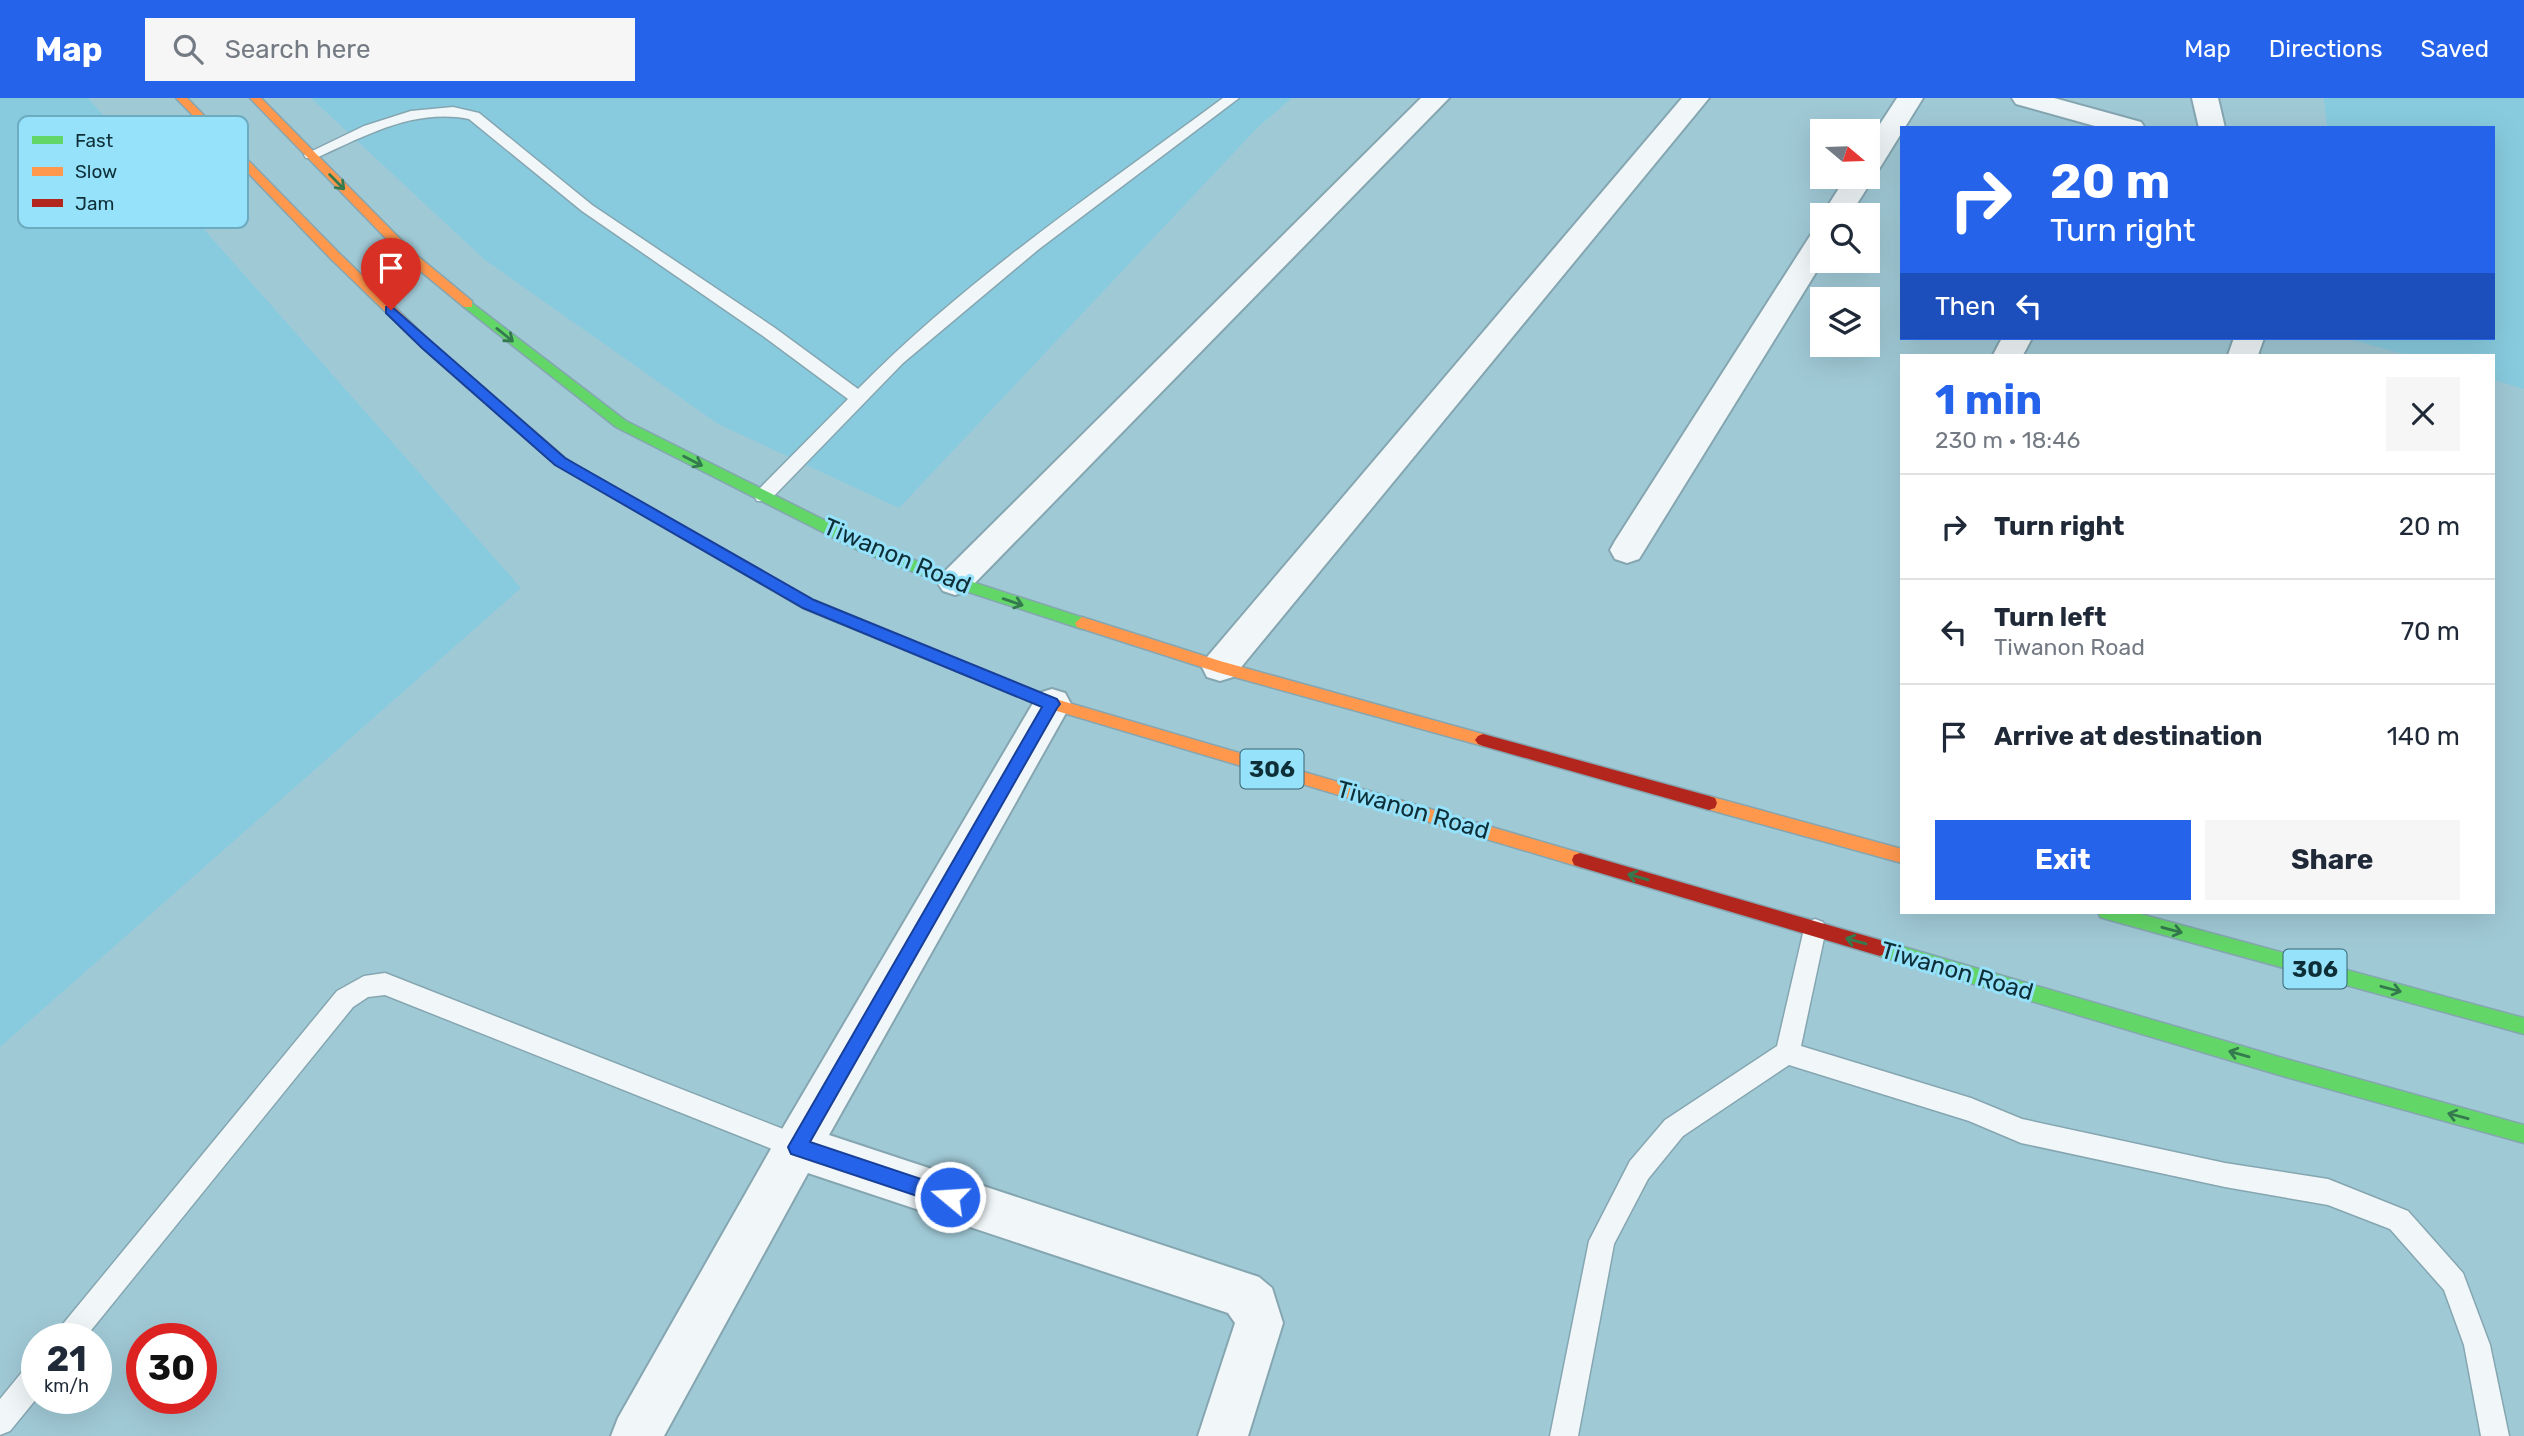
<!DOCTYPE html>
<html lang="en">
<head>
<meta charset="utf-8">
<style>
	body { margin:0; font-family:Rubik,sans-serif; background:#f6f6f7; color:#1f2937; height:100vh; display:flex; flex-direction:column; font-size:26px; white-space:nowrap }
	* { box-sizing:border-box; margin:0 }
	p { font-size:23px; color:#747a83 }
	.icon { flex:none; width:38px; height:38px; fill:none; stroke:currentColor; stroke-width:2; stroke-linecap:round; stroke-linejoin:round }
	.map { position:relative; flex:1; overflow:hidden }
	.panel { position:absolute; left:1900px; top:256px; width:595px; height:560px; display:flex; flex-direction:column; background:#fff; border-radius:0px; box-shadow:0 7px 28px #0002 }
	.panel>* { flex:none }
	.top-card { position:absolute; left:1900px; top:28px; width:595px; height:214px; border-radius:0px; box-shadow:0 7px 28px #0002; background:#2563eb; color:#fff; overflow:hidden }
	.needle { width:46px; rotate:109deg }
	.buttons { position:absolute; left:1810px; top:21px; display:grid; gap:14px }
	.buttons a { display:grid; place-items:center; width:70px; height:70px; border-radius:0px; background:#fff; box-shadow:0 7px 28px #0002; font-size:35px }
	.speed { position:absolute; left:21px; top:1225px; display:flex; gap:14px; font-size:35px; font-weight:700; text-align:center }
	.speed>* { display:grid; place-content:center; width:91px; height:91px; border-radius:50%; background:#fff; box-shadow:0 7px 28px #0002; line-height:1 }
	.speed small { font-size:18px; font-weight:400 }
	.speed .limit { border:10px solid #d22; background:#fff; color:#111 }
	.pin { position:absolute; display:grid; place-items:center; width:60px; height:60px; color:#fff; margin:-72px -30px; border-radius:50% 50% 50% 0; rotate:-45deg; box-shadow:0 0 7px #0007 }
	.pin .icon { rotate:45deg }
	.me { position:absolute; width:77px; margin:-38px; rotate:288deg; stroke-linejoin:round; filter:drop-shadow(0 0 5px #0008) }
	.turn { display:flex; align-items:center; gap:24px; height:147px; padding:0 35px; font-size:32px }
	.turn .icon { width:91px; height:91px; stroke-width:2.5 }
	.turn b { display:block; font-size:49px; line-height:60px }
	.then { display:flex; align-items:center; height:66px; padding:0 35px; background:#0003; gap:14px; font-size:26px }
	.round { display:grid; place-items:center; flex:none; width:74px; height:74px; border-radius:0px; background:#f6f6f7 }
	.overview { display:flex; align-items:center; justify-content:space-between; height:119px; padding:0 35px }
	h1 { font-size:42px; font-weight:700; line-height:52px; color:#2563eb }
	.cta { display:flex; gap:14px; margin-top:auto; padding:14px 35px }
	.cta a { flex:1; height:80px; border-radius:0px; background:#2563eb; color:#fff; font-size:28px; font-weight:700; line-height:80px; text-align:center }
	.cta a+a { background:#f6f6f7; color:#1f2937 }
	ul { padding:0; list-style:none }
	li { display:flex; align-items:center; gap:21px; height:105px; padding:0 35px; border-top:2px solid #e0e1e3 }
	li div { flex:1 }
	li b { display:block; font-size:26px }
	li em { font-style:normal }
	header { display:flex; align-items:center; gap:42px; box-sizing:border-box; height:98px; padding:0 35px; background:#2563eb; color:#fff }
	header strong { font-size:33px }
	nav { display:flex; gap:38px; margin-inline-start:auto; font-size:24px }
	.search { width:490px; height:63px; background:#f6f6f7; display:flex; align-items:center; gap:18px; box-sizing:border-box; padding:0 24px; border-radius:0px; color:#747a83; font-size:26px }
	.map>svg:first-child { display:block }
	.built { fill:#88cbdf }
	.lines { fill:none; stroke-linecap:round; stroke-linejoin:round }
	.lane-casing { stroke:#85a6b1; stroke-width:3 }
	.street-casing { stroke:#85a6b1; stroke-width:4 }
	.fast-casing { stroke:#85a6b1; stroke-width:3 }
	.slow-casing { stroke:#85a6b1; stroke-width:3 }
	.jam-casing { stroke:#85a6b1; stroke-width:3 }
	.lane { fill:#f1f7f9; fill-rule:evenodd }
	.street { fill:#f1f7f9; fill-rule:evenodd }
	.fast { fill:#63d668; fill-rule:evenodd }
	.slow { fill:#ff974d; fill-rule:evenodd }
	.jam { fill:#b3261e; fill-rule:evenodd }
	.oneway { stroke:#347a4e }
	.route { fill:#2563eb; stroke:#184099; stroke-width:2 }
	.labels { text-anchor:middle; stroke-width:6; stroke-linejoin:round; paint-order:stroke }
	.shield { fill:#96e2fa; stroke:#376572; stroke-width:2 }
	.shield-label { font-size:23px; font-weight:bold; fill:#0e2f38 }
	.street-label { font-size:24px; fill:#0e2f38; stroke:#96e2fa }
	.key { fill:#96e2fa; stroke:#6dacc0; stroke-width:2 }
	.key-label { font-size:19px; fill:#0e2f38 }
</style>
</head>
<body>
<header>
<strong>Map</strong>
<div class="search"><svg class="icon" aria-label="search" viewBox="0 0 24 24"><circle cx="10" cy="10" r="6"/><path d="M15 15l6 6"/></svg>Search here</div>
<nav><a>Map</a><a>Directions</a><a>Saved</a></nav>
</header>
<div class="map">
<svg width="2524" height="1338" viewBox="0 0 2524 1338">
	<rect width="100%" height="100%" fill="#a0c9d6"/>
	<!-- built -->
	<path class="built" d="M0 0H88L521 490 0 949Z
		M311 0H1292L1258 29 899 410 718 326 485 162Z
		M2324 0H2524V291L2494 282V257H2407L2349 241 2494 240V30H2327Z"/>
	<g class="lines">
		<!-- lane casing -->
		<g class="lane-casing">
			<path id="lane" d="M1223 0H1239L1039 151 903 265 769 403H757L754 398 757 393 848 301 763 238 582 113 469 21C414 10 365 38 316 60H306L304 57 364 28 411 13 453 9 479 15 592 107 775 230 858 291C967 180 1099 92 1223 0Z
				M1815 821 1823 824 1826 831 1801 948 1971 1000 2022 1021 2225 1065 2328 1081 2408 1113 2463 1175 2490 1247 2509 1338H2481L2464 1247 2444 1192 2390 1131 2328 1107 2225 1089 2021 1045 1969 1023 1789 967 1683 1038 1648 1081 1614 1146 1578 1338H1550L1589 1143 1630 1063 1665 1022 1777 948 1804 831 1807 824Z
				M385 875 806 1040 809 1049 806 1058 797 1061 385 897 368 899 353 909 84 1241H54L58 1232 337 893 364 878Z
				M37 1265V1300L10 1333 0 1337V1301L27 1268Z"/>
		</g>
		<!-- street casing -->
		<g class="street-casing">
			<path id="street" d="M1421 0H1449L967 493 955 497 943 493 937 484 943 475Z
				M1682 0H1709L1233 579 1220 583 1207 579 1202 569 1207 559Z
				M1897 0H1923L1881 68 1877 74 1871 75 1874 79 1850 117H1822L1846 79H1867V46Z
				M2012 0H2054L2141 24 2145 30H2102L2016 6Z
				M2192 0H2218L2225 30H2199Z
				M1822 132 1823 163 1639 461 1627 465 1615 461 1610 452 1615 443 1808 141 1812 135Z
				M2002 240H2032L2023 257H1993Z
				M2234 240H2264L2258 257H2228Z
				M1052 591 1065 595 1071 606 829 1037 1259 1179 1272 1190 1283 1225 1248 1338H1198L1235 1225 1228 1215 808 1075 664 1338H611L618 1320 781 1033 1039 595Z"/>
		</g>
		<!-- fast casing -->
		<g class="fast-casing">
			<path id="fast" d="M468 202 626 323 868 444 960 480 1087 521 1089 525 1082 531 950 488 858 452 616 329 464 209V203Z
				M579 369 813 502 1057 602 1060 606 1057 610H1047L803 510 574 377 572 374 574 371Z
				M2098 814H2133L2524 920V936L2106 821 2100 819Z
				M1880 842 2286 961 2524 1027V1045L2286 979 1880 858 1874 855 1871 850 1874 845Z"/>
		</g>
		<!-- slow casing -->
		<g class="slow-casing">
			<path id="slow" d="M176 0H187L340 156 431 244 565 360 586 374 584 377H574L555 366 423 250 332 162Z
				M250 0H261L414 155 472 203V209H464L406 161Z
				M1082 519 1220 563 1483 636 1488 638 1491 642 1488 646 1483 648 1220 575 1077 529 1075 525Z
				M1052 600 1580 755 1586 757 1588 762 1586 767 1580 769 1047 610 1044 606 1047 602Z
				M1709 698 1902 751V765L1703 710 1701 705 1703 700Z"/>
		</g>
		<!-- jam casing -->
		<g class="jam-casing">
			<path id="jam" d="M1483 636 1709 698 1715 700 1717 705 1715 710 1709 712 1483 648 1478 646 1475 642 1478 638Z
				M1580 755 1880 842 1886 845 1889 850 1886 855 1880 858 1580 769 1574 767 1572 762 1574 757Z"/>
		</g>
		<!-- lane -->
		<use href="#lane" class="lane"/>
		<!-- street -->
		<use href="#street" class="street"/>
		<!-- fast -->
		<use href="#fast" class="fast"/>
		<!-- slow -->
		<use href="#slow" class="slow"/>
		<!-- jam -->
		<use href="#jam" class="jam"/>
	</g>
	<!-- one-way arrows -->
	<defs><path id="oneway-shaft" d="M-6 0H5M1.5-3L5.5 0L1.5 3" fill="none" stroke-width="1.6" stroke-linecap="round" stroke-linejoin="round" transform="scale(1.75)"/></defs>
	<g class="oneway">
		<use href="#oneway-shaft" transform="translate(337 84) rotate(45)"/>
		<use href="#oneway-shaft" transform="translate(505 237) rotate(39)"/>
		<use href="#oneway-shaft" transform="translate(693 363) rotate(27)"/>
		<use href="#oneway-shaft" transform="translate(1013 504) rotate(19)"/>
		<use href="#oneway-shaft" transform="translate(1638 779) rotate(-164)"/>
		<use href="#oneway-shaft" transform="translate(2172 832) rotate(15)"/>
		<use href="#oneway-shaft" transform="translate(1856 843) rotate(-164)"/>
		<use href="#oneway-shaft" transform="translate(2391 891) rotate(15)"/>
		<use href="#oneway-shaft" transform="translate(2239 956) rotate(-164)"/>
		<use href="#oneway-shaft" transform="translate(2458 1018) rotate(-165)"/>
	</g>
	<!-- route -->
	<path class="route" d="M391 208 565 360 814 502 1057 601 1060 606 1057 610 810 1044 957 1093 960 1099 957 1106 950 1109 791 1056 788 1049 1042 609 803 510 555 367 422 250 386 215V209Z"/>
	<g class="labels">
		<!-- shield labels -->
		<g class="shield">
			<rect x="1240.5" y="651.5" width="63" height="39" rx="5"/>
			<rect x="2283.5" y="851.5" width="63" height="39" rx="5"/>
		</g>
		<g class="shield-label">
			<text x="1272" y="679">306</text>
			<text x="2315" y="879">306</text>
		</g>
		<!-- street labels -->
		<g class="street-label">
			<text transform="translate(897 458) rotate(23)" y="8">Tiwanon Road</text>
			<text transform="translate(1413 712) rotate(16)" y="8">Tiwanon Road</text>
			<text transform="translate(1957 873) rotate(16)" y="8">Tiwanon Road</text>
		</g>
	</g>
	<!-- legend -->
	<rect x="18" y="18" width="230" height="112" rx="10" class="key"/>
	<rect x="32" y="38" width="31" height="8" fill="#63d668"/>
	<rect x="32" y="69" width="31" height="9" fill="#ff974d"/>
	<rect x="32" y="101" width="31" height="8" fill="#b3261e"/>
	<g class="key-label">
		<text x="75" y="49">Fast</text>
		<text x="75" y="80">Slow</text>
		<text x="75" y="112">Jam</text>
	</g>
</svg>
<div class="buttons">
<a><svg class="needle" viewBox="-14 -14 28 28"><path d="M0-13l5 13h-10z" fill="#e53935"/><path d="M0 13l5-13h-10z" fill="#747a83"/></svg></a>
<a><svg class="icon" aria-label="search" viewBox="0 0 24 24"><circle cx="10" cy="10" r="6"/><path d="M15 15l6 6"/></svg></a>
<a><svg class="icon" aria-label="layers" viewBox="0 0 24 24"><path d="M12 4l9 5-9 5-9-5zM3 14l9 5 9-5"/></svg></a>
</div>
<div class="speed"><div>21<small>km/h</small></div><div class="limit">30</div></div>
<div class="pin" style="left:391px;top:212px;background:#d93025"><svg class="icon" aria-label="arrive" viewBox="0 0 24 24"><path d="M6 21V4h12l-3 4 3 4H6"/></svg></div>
<svg class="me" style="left:950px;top:1099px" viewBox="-20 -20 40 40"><circle r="17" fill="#2563eb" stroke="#fff" stroke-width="3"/><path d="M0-11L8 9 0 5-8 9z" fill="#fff"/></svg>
<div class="top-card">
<div class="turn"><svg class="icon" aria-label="right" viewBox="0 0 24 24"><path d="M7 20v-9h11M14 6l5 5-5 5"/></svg><div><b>20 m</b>Turn right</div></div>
<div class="then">Then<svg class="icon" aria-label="left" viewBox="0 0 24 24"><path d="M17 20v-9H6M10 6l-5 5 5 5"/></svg></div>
</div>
<section class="panel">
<div class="overview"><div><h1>1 min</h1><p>230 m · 18:46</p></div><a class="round"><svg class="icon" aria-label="close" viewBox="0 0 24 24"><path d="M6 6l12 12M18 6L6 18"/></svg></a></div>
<ul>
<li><svg class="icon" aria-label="right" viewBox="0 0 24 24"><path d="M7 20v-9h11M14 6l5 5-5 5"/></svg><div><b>Turn right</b></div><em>20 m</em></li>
<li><svg class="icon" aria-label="left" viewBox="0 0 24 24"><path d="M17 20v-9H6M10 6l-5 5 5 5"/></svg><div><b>Turn left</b><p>Tiwanon Road</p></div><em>70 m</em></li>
<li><svg class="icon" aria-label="arrive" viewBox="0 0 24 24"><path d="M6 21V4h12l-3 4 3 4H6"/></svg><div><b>Arrive at destination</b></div><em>140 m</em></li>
</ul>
<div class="cta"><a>Exit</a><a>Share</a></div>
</section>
</div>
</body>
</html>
